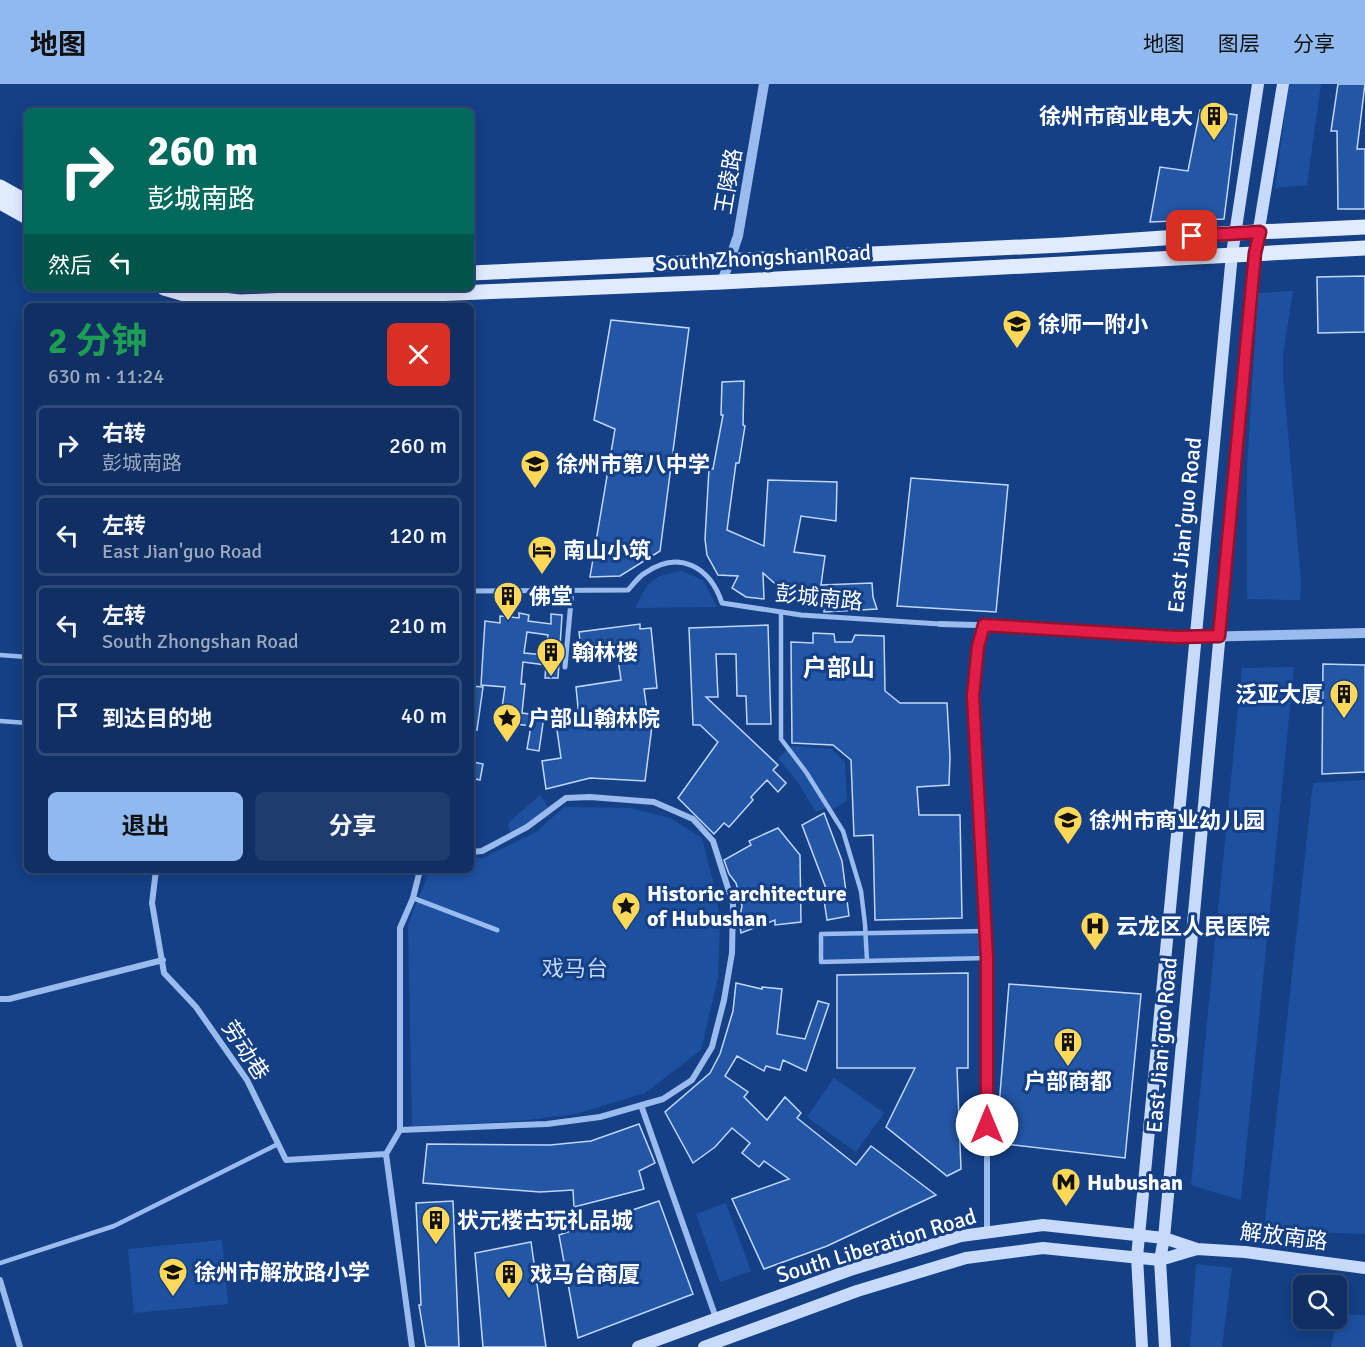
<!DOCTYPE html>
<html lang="zh">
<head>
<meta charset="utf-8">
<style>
	body { margin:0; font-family:Signika,"Noto Sans SC",sans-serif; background:#1e3c6d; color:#f1f3f6; height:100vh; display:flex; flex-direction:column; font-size:22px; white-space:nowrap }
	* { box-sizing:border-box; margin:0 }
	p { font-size:20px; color:#9ca9bf }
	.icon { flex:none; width:33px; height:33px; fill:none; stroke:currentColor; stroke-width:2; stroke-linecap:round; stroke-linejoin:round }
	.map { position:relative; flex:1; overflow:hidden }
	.side { position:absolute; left:24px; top:219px; width:450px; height:570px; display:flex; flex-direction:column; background:#103064; border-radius:9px; box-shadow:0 3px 15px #0003,0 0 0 2px #304b78 }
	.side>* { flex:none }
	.hud { position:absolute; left:24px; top:24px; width:450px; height:183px; border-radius:9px; box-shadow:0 3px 15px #0003,0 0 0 2px #304b78; background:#00695c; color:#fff; overflow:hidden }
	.tools { position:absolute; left:1293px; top:1191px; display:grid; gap:12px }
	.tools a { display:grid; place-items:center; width:54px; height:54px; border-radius:9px; background:#103064; box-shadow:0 3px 15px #0003,0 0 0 2px #304b78; font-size:30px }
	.pin { position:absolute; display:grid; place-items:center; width:51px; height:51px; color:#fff; margin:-26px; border-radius:12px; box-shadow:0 3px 9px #0006 }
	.me { position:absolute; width:66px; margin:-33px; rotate:0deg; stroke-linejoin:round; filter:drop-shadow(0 0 4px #0008) }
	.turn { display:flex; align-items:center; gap:21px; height:126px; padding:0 24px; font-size:27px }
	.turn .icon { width:78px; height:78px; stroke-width:2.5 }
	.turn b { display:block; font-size:42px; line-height:51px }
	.then { display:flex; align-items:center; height:57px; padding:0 24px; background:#0003; gap:12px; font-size:22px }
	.round { display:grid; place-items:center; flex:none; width:63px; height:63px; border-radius:9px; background:#1e3c6d }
	.head { display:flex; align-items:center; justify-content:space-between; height:102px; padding:0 24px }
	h1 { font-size:36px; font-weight:700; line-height:45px; color:#1e9e55 }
	.cta { display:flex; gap:12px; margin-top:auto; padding:12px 24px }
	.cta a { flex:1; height:69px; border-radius:9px; background:#90b9f0; color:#111; font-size:24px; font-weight:700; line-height:69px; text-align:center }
	.cta a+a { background:#1e3c6d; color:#f1f3f6 }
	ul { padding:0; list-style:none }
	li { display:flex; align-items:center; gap:18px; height:81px; margin:0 12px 9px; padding:0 12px; border:3px solid #304b78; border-radius:9px }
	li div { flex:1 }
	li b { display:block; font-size:22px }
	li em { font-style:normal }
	header { display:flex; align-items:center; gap:36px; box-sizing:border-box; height:84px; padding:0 30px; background:#90b9f0; color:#111 }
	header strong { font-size:28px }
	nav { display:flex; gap:33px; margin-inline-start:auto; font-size:21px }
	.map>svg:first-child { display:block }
	.green { fill:#1d51a0 }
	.building { fill:#2356a5; stroke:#c0d7fa; stroke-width:1.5; fill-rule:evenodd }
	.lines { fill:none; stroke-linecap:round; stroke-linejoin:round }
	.service { stroke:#9abbee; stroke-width:4.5 }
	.pedestrian { stroke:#9abbee; stroke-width:5 }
	.minor { stroke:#9abbee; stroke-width:6 }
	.tertiary { stroke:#9abbee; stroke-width:10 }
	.secondary { stroke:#c7dafa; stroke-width:12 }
	.primary { stroke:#e1ebff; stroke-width:15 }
	.route-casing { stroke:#92132f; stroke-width:15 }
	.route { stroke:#e11d48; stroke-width:10 }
	.labels { text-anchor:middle; stroke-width:6; stroke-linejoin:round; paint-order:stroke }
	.poi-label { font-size:22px; font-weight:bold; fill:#fff; stroke:#154086; text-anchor:start }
	.street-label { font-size:22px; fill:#fff; stroke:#154086 }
	.park-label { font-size:22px; fill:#c0d7fa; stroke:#154086 }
	.neighbourhood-label { font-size:24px; font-weight:bold; fill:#fff; stroke:#154086 }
</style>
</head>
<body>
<header>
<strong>地图</strong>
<nav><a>地图</a><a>图层</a><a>分享</a></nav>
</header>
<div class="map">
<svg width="1365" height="1263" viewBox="0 0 1365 1263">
	<rect width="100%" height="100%" fill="#154086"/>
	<!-- green -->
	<path class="green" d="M1289 0H1321L1307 101 1275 104Z
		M1293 207 1283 270V292L1301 497 1300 516 1247 515V382L1258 209Z
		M681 487 703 496 717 523 635 524C649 497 651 492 681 487Z
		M1294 583 1241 1116 1191 1101 1242 584Z
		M792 662 831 665 845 678 847 717 828 728 825 724 816 728 799 700 778 674Z
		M1365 696V1150L1264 1146 1313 699Z
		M540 711 548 723 529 738 510 748 508 739Z
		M564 723 630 724 670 734 702 754 714 801 720 836 718 894 701 966 645 1009 576 1030 520 1037 412 1042 408 840 430 786H471V774H483L536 748Z
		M982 847V874L821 878V850Z
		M834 994 884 1029 856 1068 807 1033Z
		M726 1119 751 1187 720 1198 696 1130Z
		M222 1156 228 1220 134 1229 128 1165Z
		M1196 1180 1232 1184 1222 1263H1190Z
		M1337 1230 1365 1231V1263H1331Z"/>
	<!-- building -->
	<path class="building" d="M1338 0H1365L1357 65H1365V125H1338L1337 47H1331Z
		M1200 26 1237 31 1224 135 1150 138 1160 83 1188 87Z
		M1365 192V248L1318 249 1317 193Z
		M611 236 689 244 660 467 620 492 590 493 615 345 594 336Z
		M744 297 743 341 745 342 739 379H736L727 446 764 462 768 396 837 398 836 437 801 432 794 468 825 472 821 501 872 499 873 513 877 525 824 528 825 511 781 505 763 489 764 515 746 513 732 504 738 492 718 491 707 471 705 455 709 385H713L723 331H721L722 298Z
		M911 394 1008 401 996 528 897 522Z
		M519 529 529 531 528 537 551 540V530L562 531 558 594H545L546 581 523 578 521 600H525L522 629 544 632 539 667 527 665 531 642 500 638 505 603 481 601 485 537 500 539V532L519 534ZM527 548 548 551 545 571 524 569Z
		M640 540V545L651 544 657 604 644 605 648 634H653L645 697 590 694 546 705 542 677 561 674 556 639 579 634 576 603 621 596 616 561 581 565 579 548Z
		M768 541 771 640H747L746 612H737L736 570H716L718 613H706L778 681 773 686 786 699 778 708 767 696 751 713 753 716 729 743 724 739 714 750 678 714 718 658 700 641H693L689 544Z
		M813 549 834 550 835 558H852L855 551 884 552 885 607 900 619H947L950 673 949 701 917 703 919 731H960L962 834 875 836 873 751 854 752 851 676 833 661 792 659 791 558 813 559Z
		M1323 580 1365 581V688L1322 690Z
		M471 602 483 603 477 646H471Z
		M473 678 483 680 480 696 471 694Z
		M824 729 842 777 849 832 827 836 823 809 827 807 802 741Z
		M778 744 800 771 801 838 775 841V836L741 849 739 837 742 822 736 799 729 790 724 776 751 761 749 757Z
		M968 889V984H957L961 1085 947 1092 886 1043 915 984H837V891Z
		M736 899 762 905V903L782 905 777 950 805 955 818 917 829 920 806 987 783 976 780 986 766 982 764 987 737 972 725 992 748 1008 744 1013 767 1036 785 1013 801 1029 797 1034 856 1081 871 1062 936 1111 827 1162 764 1185 732 1115 789 1095 764 1077 759 1083 742 1069 750 1059 732 1044 715 1063 693 1079 665 1028 710 989 720 970 733 927Z
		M1009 900 1141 910 1125 1074 996 1059Z
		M639 1040 655 1079 639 1087 644 1105 574 1123 573 1106 540 1108 423 1099 427 1060 550 1061 591 1057Z
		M453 1117 459 1263H426L419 1221H421L416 1119Z
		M659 1117 693 1210 578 1254 559 1151Z
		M531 1158 546 1263H483L475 1169Z"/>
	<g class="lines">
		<!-- service -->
		<path class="service" d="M781 528V655L806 688 843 747 861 807 865 840 867 877
			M0 571 27 573
			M0 637 27 639
			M986 847 821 850V878L987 874
			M0 1179 114 1142 278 1060"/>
		<!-- pedestrian -->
		<path class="pedestrian" d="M471 507 628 506C633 501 638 493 645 489 679 465 710 483 722 519L801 531 940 540
			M565 583 572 506
			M413 814 497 846"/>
		<!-- minor -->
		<path class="minor" d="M940 540 1011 542 1176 553H1195
			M984 541 978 562 973 612 987 874V1148
			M156 786 152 819 164 889 196 923 247 996 286 1076 386 1070
			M0 915H9L163 876
			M641 1021 716 1234
			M400 1046 547 1040 600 1033 663 1015 692 996 712 963 724 916 732 869 733 820 713 757 693 735 654 718 590 713 566 714 527 743 482 767 471 768
			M0 1196 20 1263
			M412 1263 386 1070 400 1046V844L413 814 420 786"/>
		<!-- tertiary -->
		<path class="tertiary" d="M722 198 738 152 764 0
			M1195 553 1365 549"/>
		<!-- secondary -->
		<path class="secondary" d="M638 1263 850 1186 961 1152 1043 1141 1164 1154 1197 1165 1245 1168 1365 1184
			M704 1263 857 1207 966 1174 1043 1164 1160 1176 1197 1165
			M1142 1263 1137 1173 1232 170 1258 0
			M1165 1263 1160 1176 1164 1154 1255 169 1283 0"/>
		<!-- primary -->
		<path class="primary" d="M0 103 27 118
			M0 118 27 133
			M471 189 1062 161 1236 149 1365 143
			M164 204 195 213 240 218 722 198 1365 164"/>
	</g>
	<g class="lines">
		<!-- route casing -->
		<g class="route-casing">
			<path id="route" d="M987 1041V874L973 612 978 562 984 541 1176 553 1219 552 1255 169 1260 148 1192 152"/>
		</g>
		<!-- route -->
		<use href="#route" class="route"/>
	</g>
	<!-- icons -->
	<defs>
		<g id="building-pin" transform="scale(1.5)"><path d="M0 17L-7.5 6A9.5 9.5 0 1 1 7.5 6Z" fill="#ffd857" stroke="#154086"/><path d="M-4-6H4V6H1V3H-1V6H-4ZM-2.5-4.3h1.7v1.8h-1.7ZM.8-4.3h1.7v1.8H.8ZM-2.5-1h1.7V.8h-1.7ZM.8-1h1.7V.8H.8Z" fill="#111"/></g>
		<g id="school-pin" transform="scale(1.5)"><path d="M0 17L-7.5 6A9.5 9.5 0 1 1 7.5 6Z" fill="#ffd857" stroke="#154086"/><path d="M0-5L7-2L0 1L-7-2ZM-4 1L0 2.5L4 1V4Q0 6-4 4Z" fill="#111"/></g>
		<g id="hotel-pin" transform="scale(1.5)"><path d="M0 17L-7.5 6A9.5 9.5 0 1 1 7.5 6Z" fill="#ffd857" stroke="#154086"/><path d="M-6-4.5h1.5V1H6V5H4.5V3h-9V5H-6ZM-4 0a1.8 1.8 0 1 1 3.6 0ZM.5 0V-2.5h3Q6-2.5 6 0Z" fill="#111"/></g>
		<g id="sight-pin" transform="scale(1.5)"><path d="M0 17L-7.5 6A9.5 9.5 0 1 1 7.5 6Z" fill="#ffd857" stroke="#154086"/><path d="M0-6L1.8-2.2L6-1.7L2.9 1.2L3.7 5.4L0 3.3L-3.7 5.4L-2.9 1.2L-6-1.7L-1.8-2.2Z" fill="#111"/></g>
		<g id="hospital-pin" transform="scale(1.5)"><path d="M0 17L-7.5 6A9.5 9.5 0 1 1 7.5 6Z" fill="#ffd857" stroke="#154086"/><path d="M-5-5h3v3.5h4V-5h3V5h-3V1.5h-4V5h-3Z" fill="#111"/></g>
		<g id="metro-pin" transform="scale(1.5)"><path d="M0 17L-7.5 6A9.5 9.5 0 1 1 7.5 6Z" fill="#ffd857" stroke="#154086"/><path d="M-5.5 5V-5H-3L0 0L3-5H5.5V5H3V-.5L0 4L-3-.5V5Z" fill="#111"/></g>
	</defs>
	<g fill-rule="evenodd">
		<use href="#building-pin" x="1214" y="32"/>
		<use href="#school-pin" x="1017" y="240"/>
		<use href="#school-pin" x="535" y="380"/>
		<use href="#hotel-pin" x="542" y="466"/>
		<use href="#building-pin" x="508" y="512"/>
		<use href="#building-pin" x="551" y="568"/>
		<use href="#building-pin" x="1344" y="610"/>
		<use href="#sight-pin" x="507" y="634"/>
		<use href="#school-pin" x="1068" y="736"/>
		<use href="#sight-pin" x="626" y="822"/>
		<use href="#hospital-pin" x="1095" y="842"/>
		<use href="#building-pin" x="1068" y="958"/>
		<use href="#metro-pin" x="1066" y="1098"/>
		<use href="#building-pin" x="436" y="1136"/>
		<use href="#school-pin" x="173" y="1188"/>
		<use href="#building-pin" x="509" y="1190"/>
	</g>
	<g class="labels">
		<!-- poi labels -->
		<g class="poi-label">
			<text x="1193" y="40" text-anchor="end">徐州市商业电大</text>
			<text x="1038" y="248">徐师一附小</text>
			<text x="556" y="388">徐州市第八中学</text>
			<text x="563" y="474">南山小筑</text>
			<text x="529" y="520">佛堂</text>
			<text x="572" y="576">翰林楼</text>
			<text x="1323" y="618" text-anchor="end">泛亚大厦</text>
			<text x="528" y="642">户部山翰林院</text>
			<text x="1089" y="744">徐州市商业幼儿园</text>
			<text x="647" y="817">Historic architecture<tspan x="647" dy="25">of Hubushan</tspan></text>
			<text x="1116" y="850">云龙区人民医院</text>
			<text x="1068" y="1005" text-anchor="middle">户部商都</text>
			<text x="1087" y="1106">Hubushan</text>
			<text x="457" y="1144">状元楼古玩礼品城</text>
			<text x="194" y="1196">徐州市解放路小学</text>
			<text x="530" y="1198">戏马台商厦</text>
		</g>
		<!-- street labels -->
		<g class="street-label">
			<text transform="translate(728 97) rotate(-80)" y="8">王陵路</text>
			<text transform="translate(763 173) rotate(-3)" y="8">South Zhongshan Road</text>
			<text transform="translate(1184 441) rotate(-84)" y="8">East Jian'guo Road</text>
			<text transform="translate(819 513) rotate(6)" y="8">彭城南路</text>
			<text transform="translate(1161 961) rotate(-85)" y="8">East Jian'guo Road</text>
			<text transform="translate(246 966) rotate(57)" y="8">劳动巷</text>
			<text transform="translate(1284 1152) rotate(7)" y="8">解放南路</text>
			<text transform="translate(876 1161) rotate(-17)" y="8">South Liberation Road</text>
		</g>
		<!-- park labels -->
		<g class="park-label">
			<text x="575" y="892">戏马台</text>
		</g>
		<!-- neighbourhood labels -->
		<g class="neighbourhood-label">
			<text x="839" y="592">户部山</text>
		</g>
	</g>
</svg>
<div class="tools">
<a><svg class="icon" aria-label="search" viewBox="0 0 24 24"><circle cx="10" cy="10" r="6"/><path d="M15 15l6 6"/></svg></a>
</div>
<div class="pin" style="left:1192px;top:152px;background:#d93025"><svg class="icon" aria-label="arrive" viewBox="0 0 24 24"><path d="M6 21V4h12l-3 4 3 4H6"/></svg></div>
<svg class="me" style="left:987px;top:1041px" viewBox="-20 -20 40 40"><circle r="19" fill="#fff"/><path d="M0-13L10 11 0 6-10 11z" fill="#e11d48"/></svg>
<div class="hud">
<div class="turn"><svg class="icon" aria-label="right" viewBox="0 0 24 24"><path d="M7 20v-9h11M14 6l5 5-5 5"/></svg><div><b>260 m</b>彭城南路</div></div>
<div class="then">然后<svg class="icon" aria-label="left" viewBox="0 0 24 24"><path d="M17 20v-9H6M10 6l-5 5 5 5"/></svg></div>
</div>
<section class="side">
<div class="head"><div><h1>2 分钟</h1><p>630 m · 11:24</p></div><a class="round" style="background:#d93025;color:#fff"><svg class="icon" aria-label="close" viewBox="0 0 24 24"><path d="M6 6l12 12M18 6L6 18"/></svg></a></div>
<ul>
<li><svg class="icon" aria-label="right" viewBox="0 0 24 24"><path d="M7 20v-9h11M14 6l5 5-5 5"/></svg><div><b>右转</b><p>彭城南路</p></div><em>260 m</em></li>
<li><svg class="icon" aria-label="left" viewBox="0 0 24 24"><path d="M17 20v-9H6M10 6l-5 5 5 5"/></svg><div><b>左转</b><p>East Jian'guo Road</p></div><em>120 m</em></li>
<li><svg class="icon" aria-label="left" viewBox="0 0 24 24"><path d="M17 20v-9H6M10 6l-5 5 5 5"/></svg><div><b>左转</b><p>South Zhongshan Road</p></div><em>210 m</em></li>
<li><svg class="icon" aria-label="arrive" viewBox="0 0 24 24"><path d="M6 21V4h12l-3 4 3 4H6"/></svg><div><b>到达目的地</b></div><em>40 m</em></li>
</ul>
<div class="cta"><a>退出</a><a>分享</a></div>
</section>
</div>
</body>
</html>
